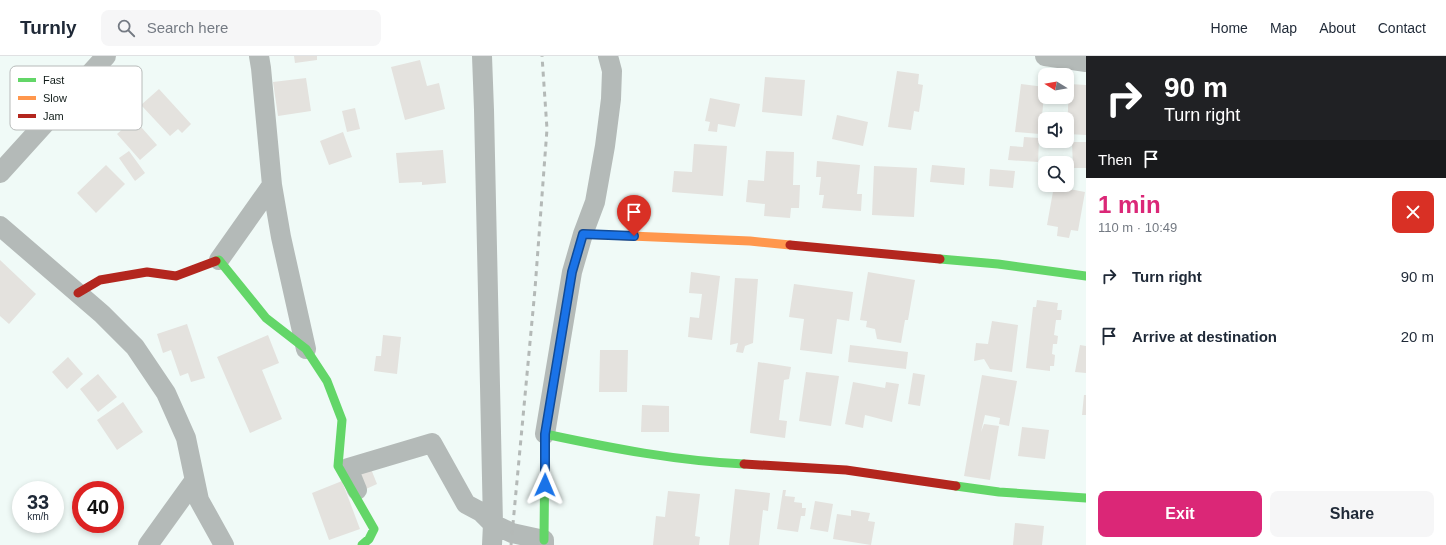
<!DOCTYPE html>
<html lang="en">
<head>
<meta charset="utf-8">
<style>
	body { margin:0; font-family:Arial,sans-serif; background:#f6f6f7; color:#1f2937; height:100vh; display:flex; flex-direction:column; font-size:15px; white-space:nowrap }
	* { box-sizing:border-box; margin:0 }
	p { font-size:13px; color:#747a83 }
	.icon { flex:none; width:22px; height:22px; fill:none; stroke:currentColor; stroke-width:2; stroke-linecap:round; stroke-linejoin:round }
	.map { position:relative; flex:1; overflow:hidden }
	.sheet { display:flex; flex-direction:column; background:#fff; width:360px }
	.sheet>* { flex:none }
	.guide { background:#202124; color:#fff; overflow:hidden }
	.needle { width:26px; rotate:281deg }
	.tools { position:absolute; left:1038px; top:12px; display:grid; gap:8px }
	.tools a { display:grid; place-items:center; width:36px; height:36px; border-radius:8px; background:#fff; box-shadow:0 2px 6px #0003; font-size:20px }
	.speed { position:absolute; left:12px; top:425px; display:flex; gap:8px; font-size:20px; font-weight:700; text-align:center }
	.speed>* { display:grid; place-content:center; width:52px; height:52px; border-radius:50%; background:#fff; box-shadow:0 2px 6px #0003; line-height:1 }
	.speed small { font-size:10px; font-weight:400 }
	.speed .limit { border:6px solid #d22; background:#fff; color:#111 }
	.pin { position:absolute; display:grid; place-items:center; width:34px; height:34px; color:#fff; margin:-41px -17px; border-radius:50% 50% 50% 0; rotate:-45deg; box-shadow:0 0 4px #0007 }
	.pin .icon { rotate:45deg }
	.me { position:absolute; width:44px; margin:-22px; rotate:1deg; stroke-linejoin:round; filter:drop-shadow(0 0 3px #0008) }
	.turn { display:flex; align-items:center; gap:14px; height:84px; padding:0 12px; font-size:18px }
	.turn .icon { width:52px; height:52px; stroke-width:2.5 }
	.turn b { display:block; font-size:28px; line-height:34px }
	.then { display:flex; align-items:center; height:38px; padding:0 12px; background:#0003; gap:8px; font-size:15px }
	.round { display:grid; place-items:center; flex:none; width:42px; height:42px; border-radius:8px; background:#f6f6f7 }
	.summary { display:flex; align-items:center; justify-content:space-between; height:68px; padding:0 12px }
	h1 { font-size:24px; font-weight:700; line-height:30px; color:#db2777 }
	.action { display:flex; gap:8px; margin-top:auto; padding:8px 12px }
	.action a { flex:1; height:46px; border-radius:8px; background:#db2777; color:#fff; font-size:16px; font-weight:700; line-height:46px; text-align:center }
	.action a+a { background:#f6f6f7; color:#1f2937 }
	ul { padding:0; list-style:none }
	li { display:flex; align-items:center; gap:12px; height:60px; padding:0 12px }
	li div { flex:1 }
	li b { display:block; font-size:15px }
	li em { font-style:normal }
	header { display:flex; align-items:center; gap:24px; box-sizing:border-box; height:56px; padding:0 20px; background:#fff; border-bottom:1px solid #e0e1e3 }
	header strong { font-size:19px }
	nav { display:flex; gap:22px; margin-inline-start:auto; font-size:14px }
	.search { width:280px; height:36px; background:#f6f6f7; display:flex; align-items:center; gap:10px; box-sizing:border-box; padding:0 14px; border-radius:8px; color:#747a83; font-size:15px }
	main { display:flex; flex:1; min-height:0 }
	.map>svg:first-child { display:block }
	.building { fill:#e4e2de }
	.lines { fill:none; stroke-linecap:round; stroke-linejoin:round }
	.street { stroke:#b4bab8; stroke-width:20 }
	.fast { stroke:#63d668; stroke-width:9 }
	.slow { stroke:#ff974d; stroke-width:9 }
	.jam { stroke:#b3261e; stroke-width:9 }
	.rail { stroke:#b4b9b7; stroke-width:3; stroke-dasharray:5 5; stroke-linecap:butt }
	.route-casing { stroke:#114b97; stroke-width:10 }
	.route { stroke:#1a73e8; stroke-width:7 }
	.key { fill:#fff; stroke:#b8bbba; stroke-width:1 }
	.key-label { font-size:11px; fill:#111c19 }
</style>
</head>
<body>
<header>
<strong>Turnly</strong>
<div class="search"><svg class="icon" aria-label="search" viewBox="0 0 24 24"><circle cx="10" cy="10" r="6"/><path d="M15 15l6 6"/></svg>Search here</div>
<nav><a>Home</a><a>Map</a><a>About</a><a>Contact</a></nav>
</header>
<main>
<div class="map">
<svg width="1086" height="489" viewBox="0 0 1086 489">
	<rect width="100%" height="100%" fill="#f0faf7"/>
	<!-- building -->
	<path class="building" d="M294 0H317V4L295 7Z
		M420 4 427 30 439 27 445 53 405 64 391 11Z
		M897 15 919 18 918 28 923 29 919 56 914 55 911 74 888 71Z
		M765 21 805 24 802 60 762 56Z
		M306 22 311 55 278 60 273 26Z
		M1021 28 1045 31 1040 78 1015 76Z
		M1069 28 1086 29V79L1067 78Z
		M159 33 191 68 182 77 178 73 170 80 141 49Z
		M710 42 740 48 735 71 718 68 717 76 708 75 710 66 705 65Z
		M355 52 360 73 347 76 342 55Z
		M837 59 868 66 863 90 832 83Z
		M134 63 157 89 140 104 117 78Z
		M343 76 352 101 329 109 320 85Z
		M1024 81 1039 82 1038 106 1008 104 1010 90 1023 91Z
		M1072 86H1086V112H1073Z
		M694 88 727 90 723 140 672 136 674 115 692 116Z
		M443 94 446 127 422 129V126L399 127 396 97Z
		M129 95 145 117 135 125 119 102Z
		M766 95 794 96 793 129H800L799 152H791L790 162 764 160 765 148 746 146 748 124 764 125Z
		M817 105 860 109 857 138H862L861 155 822 152 824 139H819L821 121H816Z
		M106 109 125 128 96 157 77 137Z
		M932 109 965 112 964 129 930 126Z
		M874 110 917 112 914 161 872 159Z
		M990 113 1015 115 1013 132 989 130Z
		M1054 130 1085 136 1078 175 1071 174 1069 182 1057 180 1058 171 1047 169Z
		M0 204 36 238 9 268 0 260Z
		M691 216 720 220 712 284 688 281 690 261 699 262 702 238 689 237Z
		M868 216 915 224 908 264H905L901 287 877 283 875 273 866 271 867 265 860 264Z
		M735 222 758 223 753 287 745 290 743 297 736 296 738 287 730 289Z
		M794 228 853 236 849 265 837 263 832 298 800 294 804 263 789 261Z
		M1037 244 1058 247 1057 254H1062L1061 264H1056L1054 279 1058 280 1057 288H1053L1052 298 1055 299 1054 310H1050V315L1026 312 1033 251H1036Z
		M992 265 1018 269 1012 316 990 313 984 303 974 305 976 287 988 288Z
		M187 268 205 322 191 326 188 317 180 320 171 294 163 297 157 278Z
		M268 279 279 307 262 314 282 363 250 377 217 301Z
		M383 279 401 281 397 318 374 315 376 300H381Z
		M850 289 908 296 906 313 848 306Z
		M1080 289 1086 290V317L1075 316Z
		M600 294H628L627 336H599Z
		M68 301 83 318 67 333 52 316Z
		M758 306 791 311 789 323 784 324 779 364 787 365 785 382 750 377Z
		M806 316 839 320 831 370 799 365Z
		M913 317 925 319 920 350 908 348Z
		M98 318 117 341 98 356 80 333Z
		M982 319 1017 325 1009 370 999 368 1000 362 985 359 981 376 984 368 999 370 990 424 964 420Z
		M853 326 885 332 886 326 899 328 892 366 865 359 863 372 845 368Z
		M1084 339H1086V359H1082Z
		M123 346 143 376 117 394 97 364Z
		M642 349 669 350V376H641Z
		M1022 371 1049 374 1045 403 1018 400Z
		M371 413 377 428 366 433 360 418Z
		M342 425 360 473 329 484 312 437Z
		M735 433 770 437 768 455 763 454 759 489H729Z
		M783 434H786L785 440 795 441 794 446 802 447V452H806L805 460H801L798 476 777 473Z
		M668 435 700 438 695 480 700 481 699 489H653L656 460 665 461Z
		M815 445 833 448 828 476 810 473Z
		M851 454 870 457 868 465 875 466 871 489 833 483 837 458 851 460Z
		M1015 467 1044 470 1042 489H1013Z"/>
	<g class="lines">
		<!-- street -->
		<path class="street" d="M259 0 261 12 272 129 281 181 306 293
			M482 0 484 54 493 468 492 489
			M1045 0 1086 6
			M0 117 106 0
			M0 170 102 258 135 291 166 337 186 382 199 444 224 489
			M219 204 272 129
			M545 378 572 216 583 178 595 146 605 90 611 43 612 15 608 0
			M357 434 348 412 432 387 466 448 481 456 493 468 512 477 544 484V489
			M148 489 194 425"/>
		<!-- fast -->
		<path class="fast" d="M940 203 998 208 1086 220
			M216 205 219 204 266 262 306 293 327 325 342 364 338 410 374 473 369 483 362 489
			M956 430 999 436 1086 442
			M544 484 545 378C611 392 677 405 744 408"/>
		<!-- slow -->
		<path class="slow" d="M583 178 750 185 790 189"/>
		<!-- jam -->
		<path class="jam" d="M790 189 940 203
			M78 237 100 224 147 216 176 220 216 205
			M744 408 846 414 956 430"/>
		<!-- rail -->
		<path class="rail" d="M511 489 535 233 547 73 542 0"/>
	</g>
	<g class="lines">
		<!-- route casing -->
		<g class="route-casing">
			<path id="route" d="M545 429V378L572 216 583 178 634 180"/>
		</g>
		<!-- route -->
		<use href="#route" class="route"/>
	</g>
	<!-- legend -->
	<rect x="10" y="10" width="132" height="64" rx="6" class="key"/>
	<rect x="18" y="22" width="18" height="4" fill="#63d668"/>
	<rect x="18" y="40" width="18" height="4" fill="#ff974d"/>
	<rect x="18" y="58" width="18" height="4" fill="#b3261e"/>
	<g class="key-label">
		<text x="43" y="28">Fast</text>
		<text x="43" y="46">Slow</text>
		<text x="43" y="64">Jam</text>
	</g>
</svg>
<div class="tools">
<a><svg class="needle" viewBox="-14 -14 28 28"><path d="M0-13l5 13h-10z" fill="#e53935"/><path d="M0 13l5-13h-10z" fill="#747a83"/></svg></a>
<a><svg class="icon" aria-label="sound" viewBox="0 0 24 24"><path d="M4 9h4l5-4v14l-5-4H4zM17 9q2 3 0 6"/></svg></a>
<a><svg class="icon" aria-label="search" viewBox="0 0 24 24"><circle cx="10" cy="10" r="6"/><path d="M15 15l6 6"/></svg></a>
</div>
<div class="speed"><div>33<small>km/h</small></div><div class="limit">40</div></div>
<div class="pin" style="left:634px;top:180px;background:#d93025"><svg class="icon" aria-label="arrive" viewBox="0 0 24 24"><path d="M6 21V4h12l-3 4 3 4H6"/></svg></div>
<svg class="me" style="left:545px;top:429px" viewBox="-20 -20 40 40"><path d="M0-17L14 15 0 8-14 15z" fill="#1a73e8" stroke="#fff" stroke-width="4"/></svg>
</div>
<section class="sheet">
<div class="guide">
<div class="turn"><svg class="icon" aria-label="right" viewBox="0 0 24 24"><path d="M7 20v-9h11M14 6l5 5-5 5"/></svg><div><b>90 m</b>Turn right</div></div>
<div class="then">Then<svg class="icon" aria-label="arrive" viewBox="0 0 24 24"><path d="M6 21V4h12l-3 4 3 4H6"/></svg></div>
</div>
<div class="summary"><div><h1>1 min</h1><p>110 m · 10:49</p></div><a class="round" style="background:#d93025;color:#fff"><svg class="icon" aria-label="close" viewBox="0 0 24 24"><path d="M6 6l12 12M18 6L6 18"/></svg></a></div>
<ul>
<li><svg class="icon" aria-label="right" viewBox="0 0 24 24"><path d="M7 20v-9h11M14 6l5 5-5 5"/></svg><div><b>Turn right</b></div><em>90 m</em></li>
<li><svg class="icon" aria-label="arrive" viewBox="0 0 24 24"><path d="M6 21V4h12l-3 4 3 4H6"/></svg><div><b>Arrive at destination</b></div><em>20 m</em></li>
</ul>
<div class="action"><a>Exit</a><a>Share</a></div>
</section>
</main>
</body>
</html>
